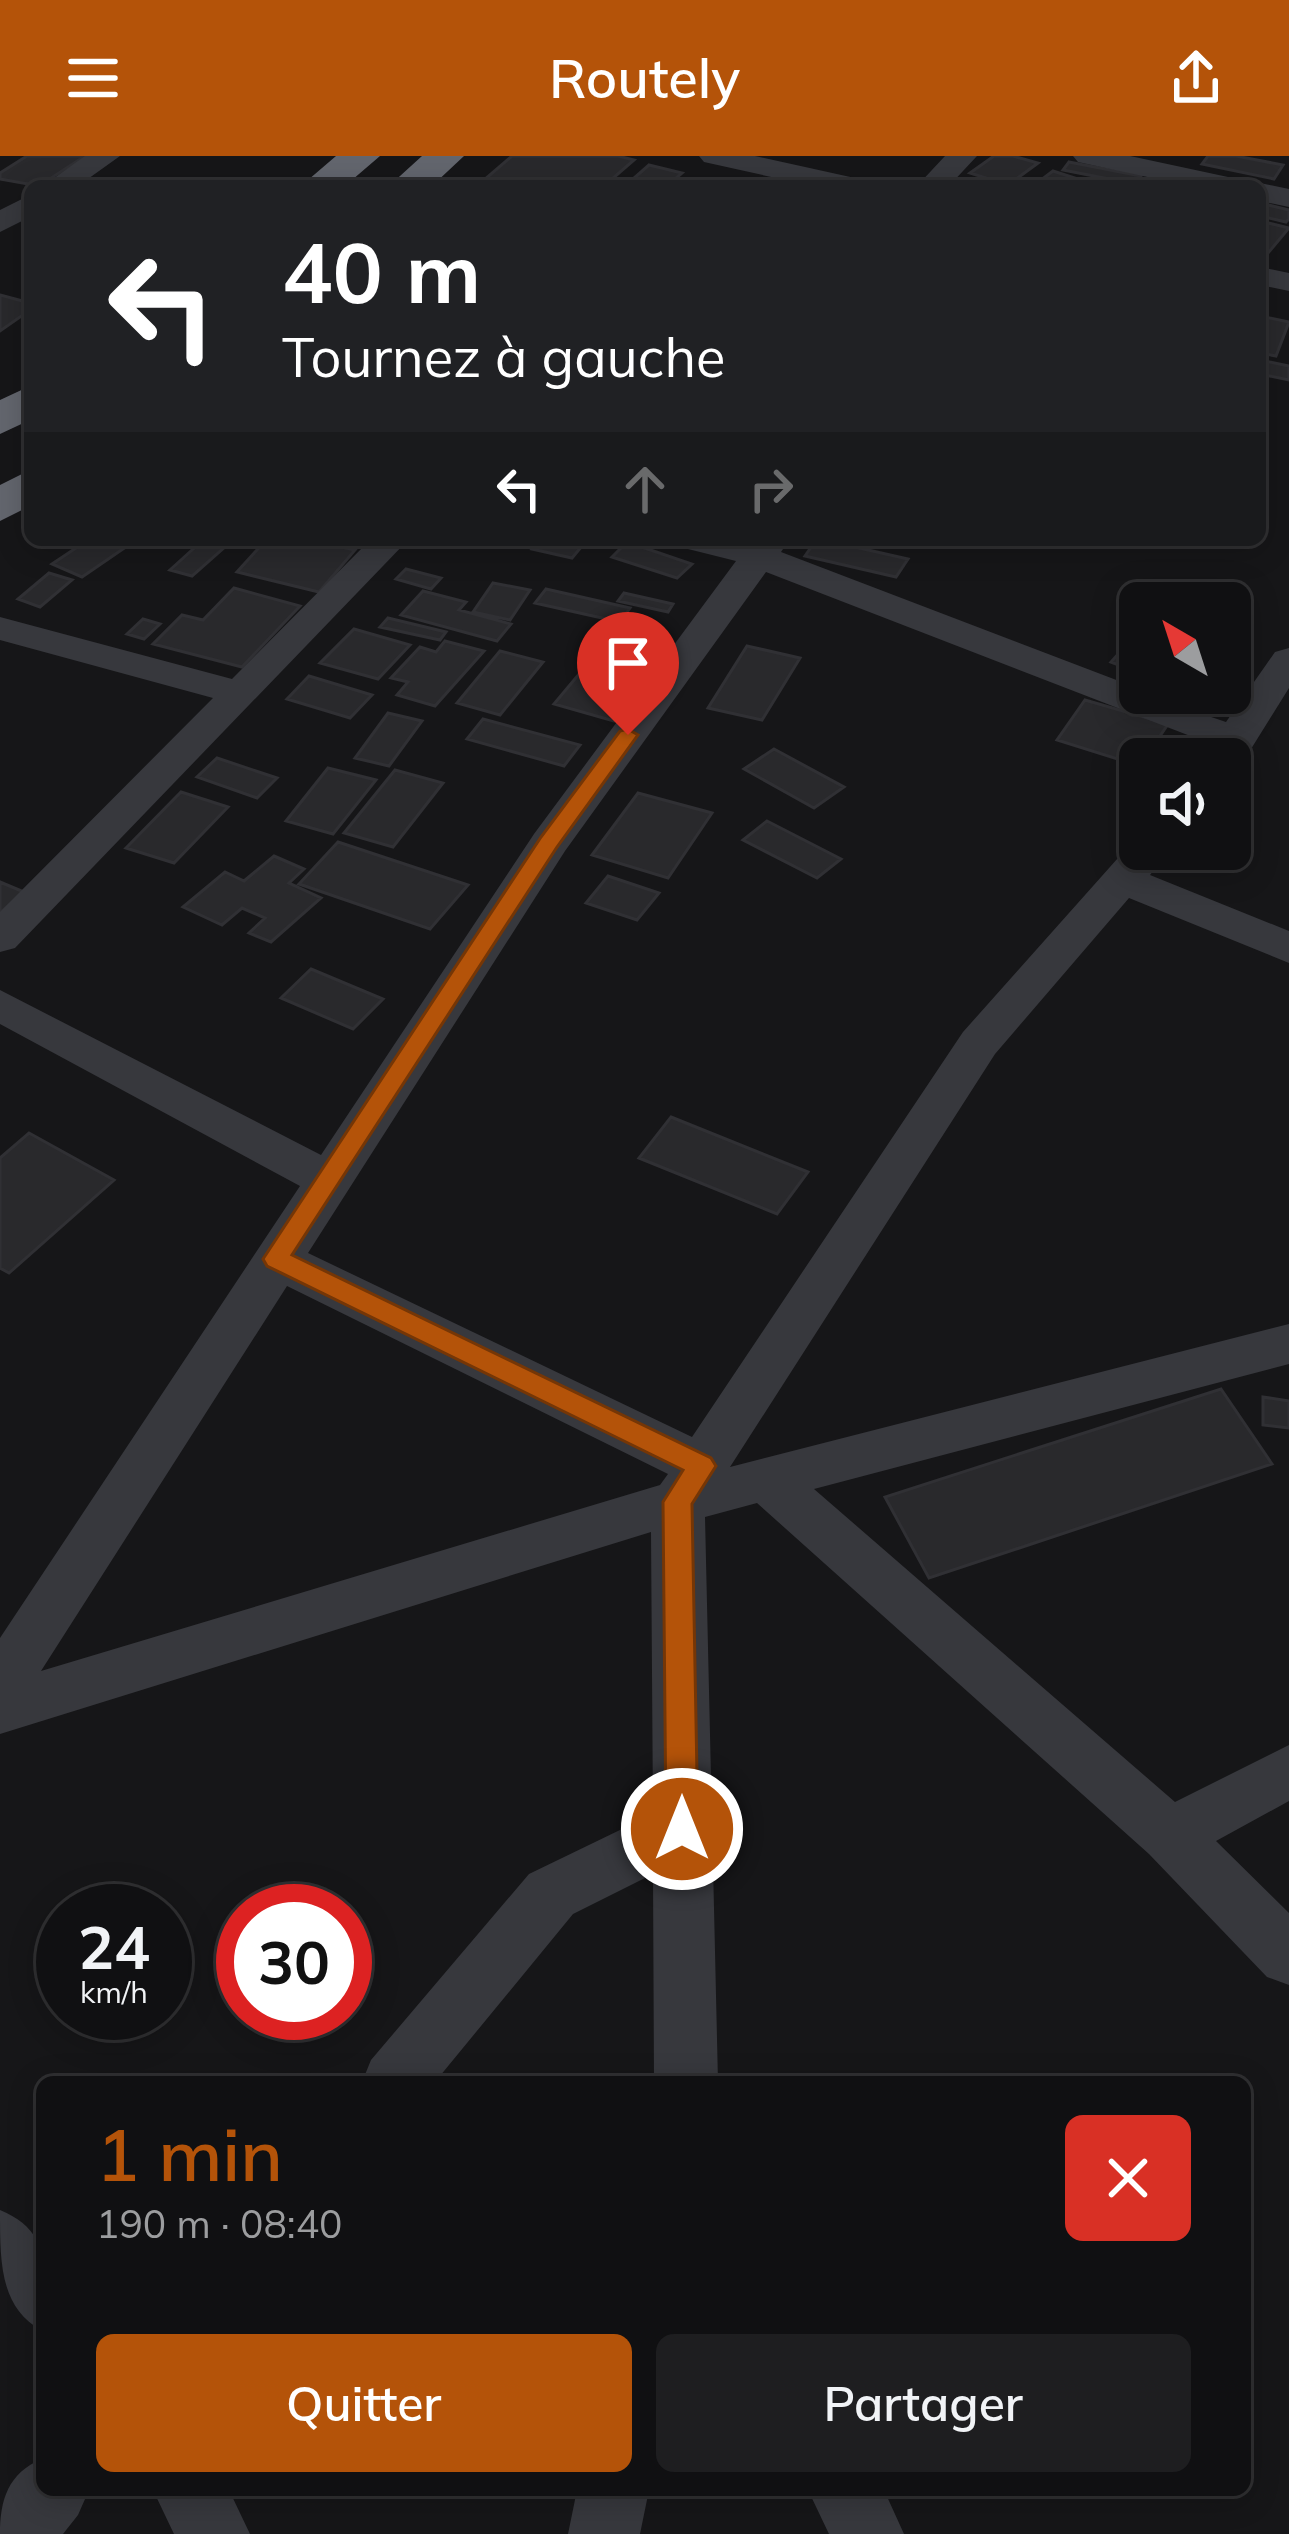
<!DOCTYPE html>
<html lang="fr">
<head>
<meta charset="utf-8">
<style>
	body { margin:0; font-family:Mulish,sans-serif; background:#1e1e20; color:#f1f3f6; height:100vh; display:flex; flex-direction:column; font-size:45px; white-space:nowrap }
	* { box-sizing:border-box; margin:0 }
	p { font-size:39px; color:#9c9d9f }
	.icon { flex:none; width:66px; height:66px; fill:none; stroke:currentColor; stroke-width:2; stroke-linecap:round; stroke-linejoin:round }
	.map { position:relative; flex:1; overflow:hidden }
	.sheet { position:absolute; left:36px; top:1920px; width:1215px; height:420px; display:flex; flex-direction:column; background:#101012; border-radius:18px; box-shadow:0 6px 30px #0003,0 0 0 3px #303032 }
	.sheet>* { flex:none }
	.hud { position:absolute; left:24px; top:24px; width:1242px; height:366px; border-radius:18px; box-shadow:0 6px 30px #0003,0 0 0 3px #303032; background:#202124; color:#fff; overflow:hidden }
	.needle { width:78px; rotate:321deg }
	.fabs { position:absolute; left:1119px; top:426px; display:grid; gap:24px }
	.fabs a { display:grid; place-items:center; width:132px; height:132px; border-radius:18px; background:#101012; box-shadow:0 6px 30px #0003,0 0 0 3px #303032; font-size:60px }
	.speed { position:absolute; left:36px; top:1728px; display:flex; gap:24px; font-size:60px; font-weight:700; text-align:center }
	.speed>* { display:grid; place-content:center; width:156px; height:156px; border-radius:50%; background:#101012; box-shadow:0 6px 30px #0003,0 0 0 3px #303032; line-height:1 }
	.speed small { font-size:30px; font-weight:400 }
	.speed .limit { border:18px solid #d22; background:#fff; color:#111 }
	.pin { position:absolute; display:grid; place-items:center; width:102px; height:102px; color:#fff; margin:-123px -51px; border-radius:50% 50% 50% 0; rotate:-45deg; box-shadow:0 0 12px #0007 }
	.pin .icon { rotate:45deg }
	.me { position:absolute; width:132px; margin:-66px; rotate:0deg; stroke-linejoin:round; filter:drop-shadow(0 0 9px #0008) }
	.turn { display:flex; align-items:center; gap:42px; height:252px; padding:0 60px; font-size:54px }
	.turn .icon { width:156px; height:156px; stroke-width:2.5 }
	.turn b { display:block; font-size:84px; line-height:102px }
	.lanes { display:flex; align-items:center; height:114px; padding:0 60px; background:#0003; justify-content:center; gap:60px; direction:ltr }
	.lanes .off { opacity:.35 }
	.round { display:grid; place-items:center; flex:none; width:126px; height:126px; border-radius:18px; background:#1e1e20 }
	.overview { display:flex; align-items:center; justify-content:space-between; height:204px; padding:0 60px }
	h1 { font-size:72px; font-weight:600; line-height:90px; color:#b45309 }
	.action { display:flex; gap:24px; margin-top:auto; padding:24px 60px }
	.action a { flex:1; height:138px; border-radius:18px; background:#b45309; color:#fff; font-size:48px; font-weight:600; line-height:138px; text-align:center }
	.action a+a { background:#1e1e20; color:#f1f3f6 }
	header { display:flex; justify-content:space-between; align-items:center; height:156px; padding:0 60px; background:#b45309; color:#fff; font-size:54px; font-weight:600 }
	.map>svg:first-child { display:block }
	.building { fill:#29292c; stroke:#303034; stroke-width:3 }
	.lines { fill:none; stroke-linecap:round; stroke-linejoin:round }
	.street { fill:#37383d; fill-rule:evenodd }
	.highway { fill:#63666e; fill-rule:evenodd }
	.route { fill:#b45309; stroke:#753606; stroke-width:3 }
</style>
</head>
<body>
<header><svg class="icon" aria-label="menu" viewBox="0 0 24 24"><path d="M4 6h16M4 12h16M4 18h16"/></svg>Routely<svg class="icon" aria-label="share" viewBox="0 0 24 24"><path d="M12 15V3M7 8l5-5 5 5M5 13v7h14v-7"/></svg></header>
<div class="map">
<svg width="1289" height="2378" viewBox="0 0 1289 2378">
	<rect width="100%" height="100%" fill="#161618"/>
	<!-- building -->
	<path class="building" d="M27 0H85L39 30 0 23V17Z
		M512 0H618L634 4 604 30H477Z
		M994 0H1013L1038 7 1008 29 970 17Z
		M1208 0H1236L1283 9 1274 23 1202 8Z
		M1069 6 1141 20 1135 28 1063 14Z
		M649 9 682 17 667 30H625Z
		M1053 15 1078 23 1069 30H1033Z
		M1260 47 1289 54V63L1286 66 1260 60Z
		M1260 65 1289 72 1268 97 1260 95Z
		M0 139 30 147V154L0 175Z
		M1260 160 1289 166 1276 200 1260 197Z
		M1260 204 1289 210V224L1260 218Z
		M88 384H136L82 421 52 408Z
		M203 384 227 389 192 420 170 414Z
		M266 384H310L355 394 319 436 237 416Z
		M539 384H587L572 402 532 393Z
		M816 384H824L908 403 896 421 805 400Z
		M627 386 692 408 677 422 612 401Z
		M406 413 441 422 431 433 396 423Z
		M49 417 72 424 40 451 18 443Z
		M493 427 530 434 510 464 473 456Z
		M234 432 300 450 242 511 153 488 182 459 203 464Z
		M546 433 630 452 620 466 535 447Z
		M423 435 466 446 459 454 511 468 497 485 401 459Z
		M624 437 673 448 668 456 618 445Z
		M388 462 446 476 440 484 380 471Z
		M143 463 160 468 144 483 127 478Z
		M354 473 410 489 378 523 320 507Z
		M1135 479 1140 481V517L1111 506Z
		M445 485 484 495 435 550 397 539 408 526 391 522 420 491 436 496Z
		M747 490 800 502 762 564 708 552Z
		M622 494 655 500 648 513 615 506Z
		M500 495 543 506 500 559 457 547Z
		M585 511 644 527 614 565 554 548Z
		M309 520 372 539 350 562 287 543Z
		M1085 544 1168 568 1140 610 1057 584Z
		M388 557 422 565 389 610 355 602Z
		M483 563 580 589 564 610 467 583Z
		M774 593 844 631 814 652 744 613Z
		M217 602 277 622 257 642 197 621Z
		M328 612 376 624 333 678 286 665Z
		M395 614 443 627 393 691 344 677Z
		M181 636 228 651 174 707 126 692Z
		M638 637 712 657 668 722 592 699Z
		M767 665 841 703 817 722 743 684Z
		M338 686 468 729 430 773 299 728Z
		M274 700 304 713 289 727 321 742 271 786 249 777 265 762 242 752 222 769 183 751 225 716 244 725Z
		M608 720 659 737 637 764 586 747Z
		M0 726 24 736 0 757Z
		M311 813 383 843 353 873 281 842Z
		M671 961 808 1016 777 1058 639 1002Z
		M29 977 114 1024 9 1117 0 1112V1002Z
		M1221 1233 1272 1308 929 1422 885 1341Z
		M1263 1241 1289 1245V1272L1263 1269Z"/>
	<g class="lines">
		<!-- street -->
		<path class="street" d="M85 0H120L78 30H43Z
			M699 0H755L864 24 868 30H812L704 6Z
			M945 0H977L949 30H917Z
			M1073 0H1130L1242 24 1246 30H1189L1078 6Z
			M1260 27 1289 33V51L1260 45V30H1249Z
			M30 39V61L0 76V54Z
			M1260 111 1289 117V135L1260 129Z
			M370 384H408L15 792 0 796V756L213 542 0 484V461L232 523Z
			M679 384H789L781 396 1140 533V537L1226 566 1275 496 1289 492V532L1251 593 1230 613V603H1201L1211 588 766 416 565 695 308 1097 692 1281 963 876 1134 684 1140 682V693H1170L1150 719 1289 775V807L1129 742 995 898 730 1311 1289 1168V1208L814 1333 1175 1646 1289 1589V1645L1216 1685 1289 1757V1829L1267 1821 1149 1698 757 1347 705 1361 718 1926H654L653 1718 573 1758 435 1926H362L371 1904 529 1718 653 1658 651 1376 0 1578V1482L300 1030 0 868V834L321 999 534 678 736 405 684 392ZM287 1130 668 1318 660 1329 41 1515Z
			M0 2054C58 2078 42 2122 42 2175 0 2151 0 2108 0 2054Z
			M42 2303V2334H89L78 2359 63 2378H0C0 2344 8 2317 42 2303Z
			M153 2334H229L250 2378H174Z
			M577 2334H649L640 2378H568Z
			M808 2334H884L904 2378H829Z"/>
		<!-- highway -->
		<path class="highway" d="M336 0H380L345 30H301Z
			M422 0H464L432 30H389Z
			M30 230V264L0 278V244Z
			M30 314V350L0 365V329Z"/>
	</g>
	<!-- route -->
	<path class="route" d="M628 573 638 579 557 691 292 1099 711 1302 716 1310 692 1348 698 1673 693 1683 682 1688 670 1683 666 1673 663 1346 683 1314 267 1110 263 1103 541 681 620 575Z"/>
</svg>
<div class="fabs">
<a><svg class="needle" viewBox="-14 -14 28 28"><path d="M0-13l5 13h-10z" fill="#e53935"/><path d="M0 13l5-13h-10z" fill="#9c9d9f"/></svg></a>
<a><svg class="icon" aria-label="sound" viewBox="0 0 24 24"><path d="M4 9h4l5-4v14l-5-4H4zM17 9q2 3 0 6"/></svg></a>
</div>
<div class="speed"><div>24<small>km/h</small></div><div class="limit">30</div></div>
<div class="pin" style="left:628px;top:579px;background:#d93025"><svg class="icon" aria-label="arrive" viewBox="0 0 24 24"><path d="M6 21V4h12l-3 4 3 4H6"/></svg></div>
<svg class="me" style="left:682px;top:1673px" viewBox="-20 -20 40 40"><circle r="17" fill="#b45309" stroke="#fff" stroke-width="3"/><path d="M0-11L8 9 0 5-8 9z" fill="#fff"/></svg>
<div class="hud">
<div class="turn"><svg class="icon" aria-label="left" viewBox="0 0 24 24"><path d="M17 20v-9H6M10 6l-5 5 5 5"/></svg><div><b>40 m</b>Tournez à gauche</div></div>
<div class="lanes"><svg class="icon" aria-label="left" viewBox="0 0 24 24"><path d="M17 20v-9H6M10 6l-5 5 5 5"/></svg><svg class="icon off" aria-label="ahead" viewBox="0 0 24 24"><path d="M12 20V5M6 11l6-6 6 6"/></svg><svg class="icon off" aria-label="right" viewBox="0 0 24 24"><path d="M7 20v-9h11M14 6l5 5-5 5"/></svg></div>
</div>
<section class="sheet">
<div class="overview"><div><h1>1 min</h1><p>190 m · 08:40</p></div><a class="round" style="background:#d93025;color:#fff"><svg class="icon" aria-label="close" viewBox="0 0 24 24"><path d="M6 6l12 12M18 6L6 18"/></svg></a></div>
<div class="action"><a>Quitter</a><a>Partager</a></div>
</section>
</div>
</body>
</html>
